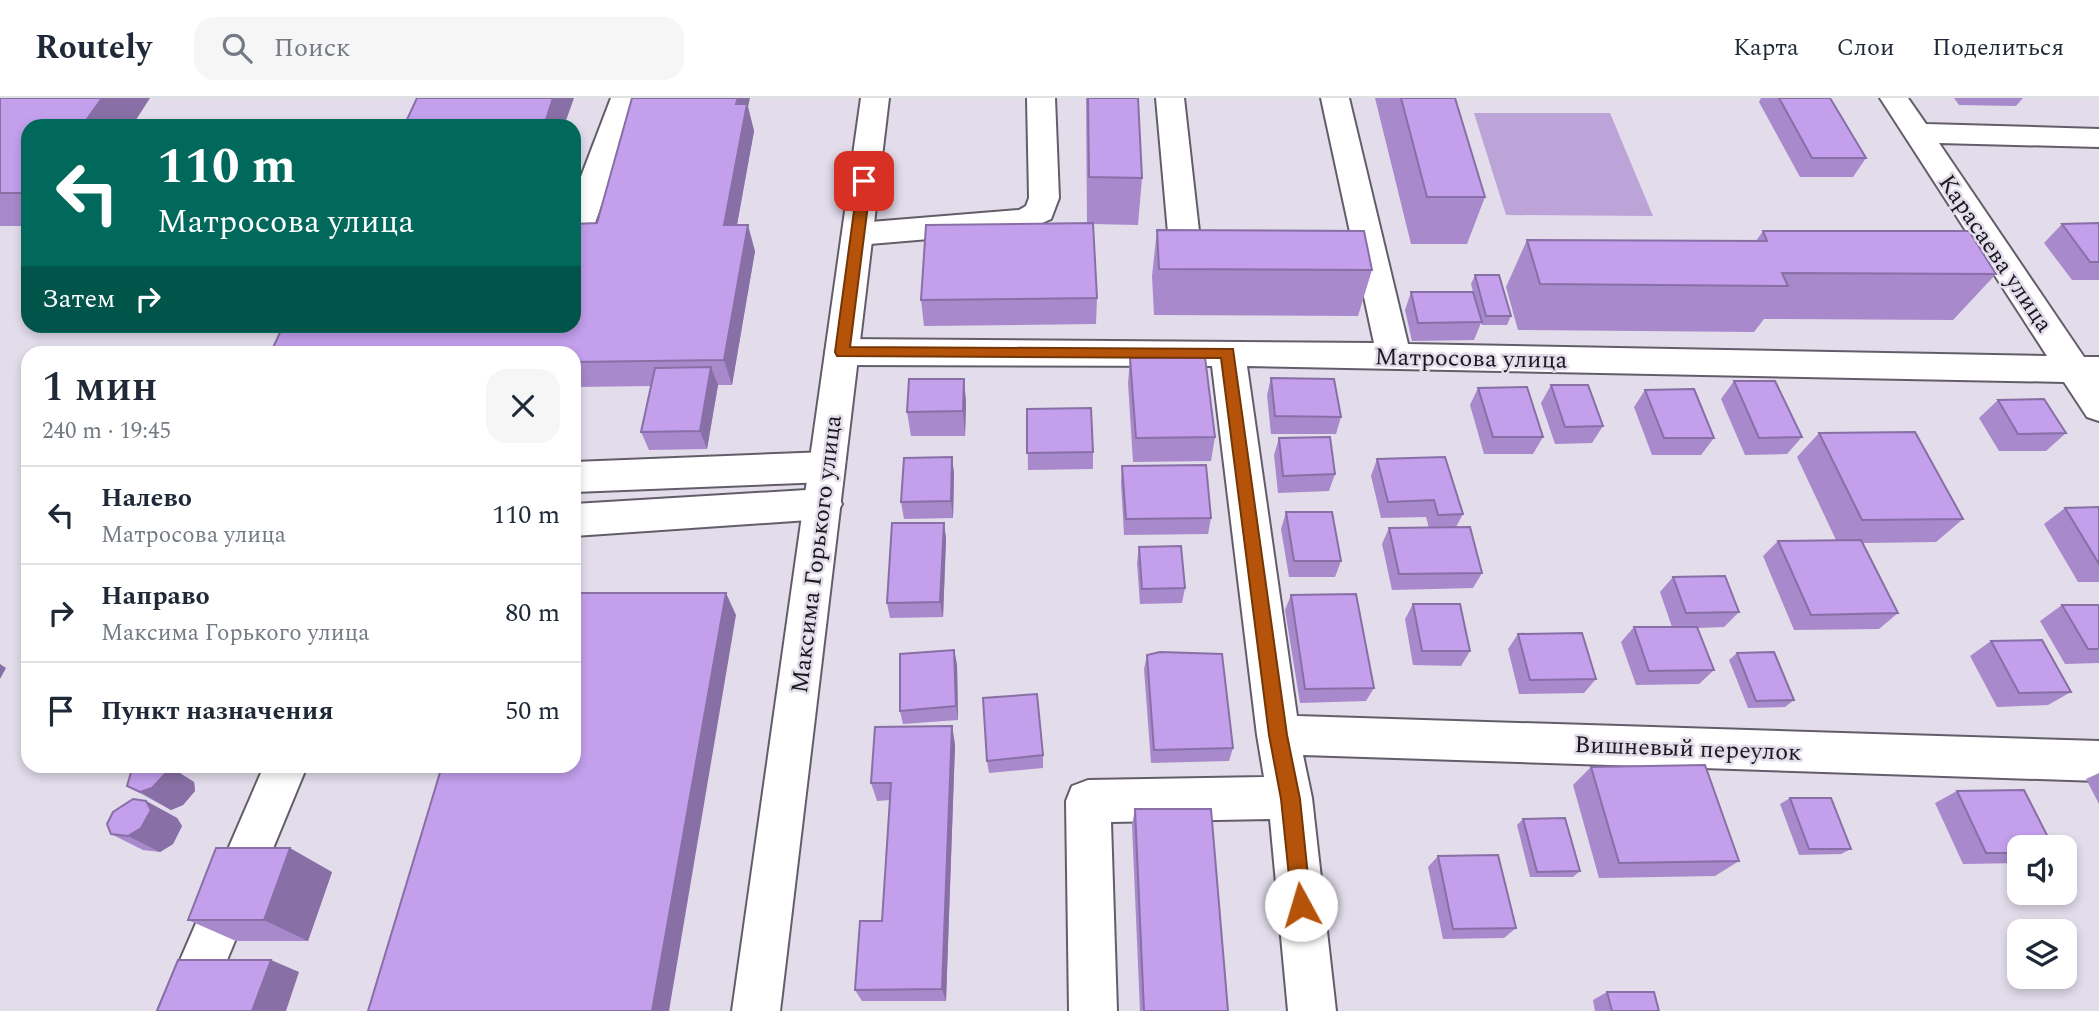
<!DOCTYPE html>
<html lang="ru">
<head>
<meta charset="utf-8">
<style>
	body { margin:0; font-family:Spectral,serif; background:#f6f6f7; color:#1f2937; height:100vh; display:flex; flex-direction:column; font-size:26px; white-space:nowrap }
	* { box-sizing:border-box; margin:0 }
	p { font-size:23px; color:#747a83 }
	.icon { flex:none; width:38px; height:38px; fill:none; stroke:currentColor; stroke-width:2; stroke-linecap:round; stroke-linejoin:round }
	.map { position:relative; flex:1; overflow:hidden }
	.side { position:absolute; left:21px; top:248px; width:560px; height:427px; display:flex; flex-direction:column; background:#fff; border-radius:21px; box-shadow:0 4px 10px #0003 }
	.side>* { flex:none }
	.hud { position:absolute; left:21px; top:21px; width:560px; height:214px; border-radius:21px; box-shadow:0 4px 10px #0003; background:#00695c; color:#fff; overflow:hidden }
	.fabs { position:absolute; left:2007px; top:737px; display:grid; gap:14px }
	.fabs a { display:grid; place-items:center; width:70px; height:70px; border-radius:14px; background:#fff; box-shadow:0 4px 10px #0003; font-size:35px }
	.pin { position:absolute; display:grid; place-items:center; width:60px; height:60px; color:#fff; margin:-30px; border-radius:14px; box-shadow:0 4px 10px #0006 }
	.me { position:absolute; width:77px; margin:-38px; rotate:354deg; stroke-linejoin:round; filter:drop-shadow(0 0 5px #0008) }
	.turn { display:flex; align-items:center; gap:24px; height:147px; padding:0 21px; font-size:32px }
	.turn .icon { width:91px; height:91px; stroke-width:2.5 }
	.turn b { display:block; font-size:49px; line-height:60px }
	.then { display:flex; align-items:center; height:66px; padding:0 21px; background:#0003; gap:14px; font-size:26px }
	.round { display:grid; place-items:center; flex:none; width:74px; height:74px; border-radius:21px; background:#f6f6f7 }
	.overview { display:flex; align-items:center; justify-content:space-between; height:119px; padding:0 21px }
	h1 { font-size:42px; font-weight:600; line-height:52px }
	ul { padding:0; list-style:none }
	li { display:flex; align-items:center; gap:21px; height:98px; padding:0 21px; border-top:2px solid #e0e1e3 }
	li div { flex:1 }
	li b { display:block; font-size:26px }
	li em { font-style:normal }
	header { display:flex; align-items:center; gap:42px; box-sizing:border-box; height:98px; padding:0 35px; background:#fff; border-bottom:2px solid #e0e1e3 }
	header strong { font-size:33px }
	nav { display:flex; gap:38px; margin-inline-start:auto; font-size:24px }
	.search { width:490px; height:63px; background:#f6f6f7; display:flex; align-items:center; gap:18px; box-sizing:border-box; padding:0 24px; border-radius:21px; color:#747a83; font-size:26px }
	.map>svg:first-child { display:block }
	.green { fill:#bca4d9 }
	.lines { fill:none; stroke-linecap:round; stroke-linejoin:round }
	.minor-casing { stroke:#635d6a; stroke-width:4 }
	.major-casing { stroke:#635d6a; stroke-width:4 }
	.minor { fill:#fff; fill-rule:evenodd }
	.major { fill:#fff; fill-rule:evenodd }
	.wall { fill:#a889cb }
	.shaded-wall { fill:#886fa5 }
	.building { fill:#c39fec; stroke:#886fa5; stroke-width:2 }
	.route { fill:#b45309; stroke:#753606; stroke-width:2 }
	.labels { text-anchor:middle; stroke-width:5; stroke-linejoin:round; paint-order:stroke }
	.street-label { font-size:24px; fill:#1a171d; stroke:#e2dceb }
</style>
</head>
<body>
<header>
<strong>Routely</strong>
<div class="search"><svg class="icon" aria-label="search" viewBox="0 0 24 24"><circle cx="10" cy="10" r="6"/><path d="M15 15l6 6"/></svg>Поиск</div>
<nav><a>Карта</a><a>Слои</a><a>Поделиться</a></nav>
</header>
<div class="map">
<svg width="2099" height="913" viewBox="0 0 2099 913">
	<rect width="100%" height="100%" fill="#e2dceb"/>
	<!-- green -->
	<path class="green" d="M1474 15H1610L1653 118 1506 117Z"/>
	<g class="lines">
		<!-- minor casing -->
		<g class="minor-casing">
			<path id="minor" d="M611 0H639L595 125 590 133 574 134V97Z
				M1027 0H1055L1059 100 1051 121 1025 133 858 147 847 144 842 136 847 128 858 125 1019 112 1026 108 1029 100Z
				M1156 0H1184L1200 142 1210 151 1229 156 1234 164 1229 172 1218 175 1188 167 1169 146Z
				M1321 0H1349L1408 246 2047 258 1880 0H1908L1926 26 2099 31V49L1939 45 2084 259H2099V323L2087 319 2064 284 1247 268 1297 618 2099 643V683L1303 657 1312 700 1336 913H1288L1270 721 1111 724 1117 913H1069L1066 703 1072 688 1088 682 1264 679 1257 637 1212 268 842 267 830 263 825 254 830 245 842 241 1374 245Z
				M827 354 840 359 845 369 840 379 827 384 574 394V364Z
				M823 391 836 395 842 406 836 417 823 421 574 438V406Z
				M264 668H307L206 913H158Z"/>
		</g>
		<!-- major casing -->
		<g class="major-casing">
			<path id="major" d="M861 0H889L780 913H732Z"/>
		</g>
		<!-- minor -->
		<use href="#minor" class="minor"/>
		<!-- major -->
		<use href="#major" class="major"/>
	</g>
	<!-- wall -->
	<path class="wall" d="M0 0 28 28V128H0Z
		M1086 0H1138L1142 80 1138 127 1093 126 1097 200 1096 226 924 228 921 202 1087 125Z
		M1375 0H1455L1485 99 1467 146H1411Z
		M1761 0H1830L1866 60 1853 79H1800L1759 4Z
		M1954 0H2023L2016 8 1959 7Z
		M748 9 754 33 737 127 755 153 732 287H718L707 351 649 352 641 334 651 288 574 289V256L597 125Z
		M2099 125V182H2072L2044 145 2062 126Z
		M1157 132 1372 172 1358 218 1154 217 1152 178Z
		M1763 133 1996 176 1953 222 1764 221 1754 234 1518 232 1506 189 1527 142 1756 143Z
		M1475 177 1511 218 1507 227H1482L1481 225 1474 242 1412 243 1405 212 1411 194H1473L1471 186Z
		M1130 260 1215 339 1211 363 1133 364 1128 285Z
		M1271 280 1341 319 1336 336H1271L1267 297Z
		M964 281 966 305 965 338H911L907 314Z
		M1734 283 1802 339 1787 356 1745 357 1721 301Z
		M1551 287 1603 328 1592 345 1555 346 1541 305Z
		M1478 290 1543 339 1533 356H1484L1470 307Z
		M1645 292 1714 340 1701 357H1652L1634 309Z
		M1998 302 2066 335 2046 353H1999L1979 320Z
		M1027 311 1093 354V371L1028 372Z
		M1819 335 1963 421 1936 444 1863 445 1898 515 1879 531 1794 532 1763 458 1778 443 1836 442 1797 359Z
		M1279 340 1335 376 1329 393 1278 395 1274 357Z
		M952 359 954 376 953 420 904 421 901 404Z
		M1377 361 1463 416 1456 429 1482 475 1473 490 1392 492 1382 446 1389 430H1429L1426 419 1381 420 1371 378Z
		M1122 368 1211 420 1208 436 1124 437 1121 385Z
		M2099 409V484H2078L2044 426 2065 410Z
		M1286 414 1341 463 1335 479H1289L1281 431Z
		M944 425 946 441 943 519 890 520 887 505Z
		M1139 449 1185 490 1182 505 1140 506 1137 465Z
		M1673 479 1739 514 1724 529 1698 530 1714 572 1699 586 1636 587 1621 544 1634 529H1672L1660 494Z
		M1291 497 1374 590 1366 603 1300 605 1285 512Z
		M1413 506 1470 553 1461 568 1413 567 1405 521Z
		M2062 507H2099V565L2065 566 2040 523Z
		M1518 536 1596 581 1584 595 1519 596 1508 551Z
		M1991 543 2071 594 2048 607 1997 609 1970 558Z
		M1737 555 1794 602 1785 609 1748 610 1729 562Z
		M1147 557 1233 650 1229 663 1151 665 1144 571Z
		M957 566 958 622 903 626 900 613Z
		M952 628 955 647 946 903H862L855 892 882 823 890 702 877 703 871 685Z
		M1043 657V670L989 675 987 663Z
		M1591 669 1739 763 1715 778 1599 780 1573 687Z
		M2099 675V706L2086 681Z
		M186 679 194 684 195 693 183 707 171 712 127 688Z
		M1957 693 2020 749V765L1963 766 1935 705Z
		M1790 700 1851 751 1841 756 1799 757 1780 706Z
		M146 703 177 720 182 728 173 746 160 754 143 752 111 736Z
		M1135 711 1228 913H1140L1132 727Z
		M1523 721 1580 773 1573 779H1530L1517 727Z
		M1438 758 1516 830 1504 840 1443 841 1428 769Z
		M332 774 308 843H236L188 822Z
		M1607 894 1659 913H1595L1593 902Z"/>
	<!-- shaded-wall -->
	<path class="shaded-wall" d="M102 0H150L132 28H82Z
		M553 0H574L564 28H544Z
		M738 0H750L748 9 754 33 732 154 724 127Z
		M748 127 755 153 732 287 724 262Z
		M711 269 718 287 707 351 700 333Z
		M964 281 966 305 965 338 963 313Z
		M952 359 954 376 953 420 951 403Z
		M944 425 946 441 943 519 940 504Z
		M726 495 736 517 669 913H652Z
		M954 552 957 566 958 622 956 608Z
		M0 566 6 570 0 581Z
		M952 628 955 647 946 903 942 891Z
		M165 668H169L194 684 195 693 183 707 171 712 140 694Z
		M146 703 177 720 182 728 173 746 160 754 128 738Z
		M290 750 332 774 308 843 264 822Z
		M271 862 299 874 286 913H252Z"/>
	<!-- building -->
	<path class="building" d="M0 0H102L82 28H28V95H0Z
		M417 0H553L544 28H404Z
		M632 0H738L736 6H747L724 127H748L724 262 574 264V256H270L283 228H574V126L597 125Z
		M1088 0H1138L1142 80 1089 79Z
		M1401 0H1455L1485 99H1427Z
		M1779 0H1830L1866 60H1812Z
		M1093 125 1097 200 921 202 926 127Z
		M2099 125V164H2090L2062 126Z
		M1157 132 1364 133 1372 172 1159 171Z
		M1763 133H1969L1996 176 1782 175 1788 188 1540 186 1527 142 1767 143Z
		M1475 177H1499L1511 218H1486Z
		M1411 194H1473L1482 224 1418 225Z
		M1205 259 1215 339 1136 340 1130 260Z
		M711 269 700 333 641 334 655 270Z
		M1271 280 1334 281 1341 319 1275 318Z
		M909 281H964L963 313 907 314Z
		M1734 283H1775L1802 339 1759 340Z
		M1551 287H1588L1603 328 1565 329Z
		M1527 289 1543 339H1493L1478 290Z
		M1694 291 1714 340H1664L1645 292Z
		M2044 301 2066 335 2018 336 1998 302Z
		M1091 310 1093 354 1027 355V311Z
		M1915 334 1963 421 1862 422 1819 335Z
		M1330 339 1335 376 1283 378 1279 340Z
		M952 359 951 403 901 404 904 360Z
		M1445 359 1463 416 1438 417 1434 402 1388 404 1377 361Z
		M1206 367 1211 420 1126 421 1122 368Z
		M2099 409V466L2065 410Z
		M1286 414H1332L1341 463H1294Z
		M892 425H944L940 504 887 505Z
		M1470 429 1482 475 1399 476 1389 430Z
		M1861 442 1898 515 1811 517 1778 443Z
		M1181 448 1185 490 1142 491 1139 449Z
		M1725 478 1739 514 1686 515 1673 479Z
		M574 495H726L652 913H368L442 668H574Z
		M1356 496 1374 590 1305 591 1291 497Z
		M1413 506H1460L1470 553H1422Z
		M2062 507H2099V551H2088Z
		M1634 529H1697L1714 572 1649 573Z
		M1582 535 1596 581 1530 582 1518 536Z
		M2042 542 2071 594 2019 595 1991 543Z
		M954 552 956 608 900 613V556Z
		M1160 554 1222 556 1233 650 1154 652 1147 557Z
		M1774 554 1794 602 1756 603 1737 555Z
		M1037 596 1043 657 987 663 983 600Z
		M952 628 942 891 855 892 860 823H882L891 685H871L875 629Z
		M1705 667 1739 763 1619 765 1591 669Z
		M136 668H165V676L152 690 140 694 127 688 132 671Z
		M2024 692 2053 749H2020V755H1986L1957 693Z
		M1790 700H1831L1851 751H1809Z
		M133 701 146 703 151 712 141 730 128 738 111 736 107 726 113 714Z
		M1135 711H1211L1228 913H1144Z
		M1565 720 1580 773 1537 774 1523 721Z
		M216 750H290L264 822H188Z
		M1498 757 1516 830 1453 831 1438 758Z
		M178 862H271L252 913H157Z
		M1607 894H1654L1659 913H1612Z"/>
	<!-- route -->
	<path class="route" d="M864 79 871 83 850 249 1233 251 1287 637 1300 701 1311 807 1308 814 1301 816 1295 814 1292 807 1281 701 1269 637 1221 260 837 258 835 254 858 83Z"/>
	<g class="labels">
		<!-- street labels -->
		<g class="street-label">
			<text transform="translate(1996 155) rotate(56)" y="8">Карасаева улица</text>
			<text transform="translate(1471 260) rotate(1)" y="8">Матросова улица</text>
			<text transform="translate(816 456) rotate(-83)" y="8">Максима Горького улица</text>
			<text transform="translate(1688 650) rotate(2)" y="8">Вишневый переулок</text>
		</g>
	</g>
</svg>
<div class="fabs">
<a><svg class="icon" aria-label="sound" viewBox="0 0 24 24"><path d="M4 9h4l5-4v14l-5-4H4zM17 9q2 3 0 6"/></svg></a>
<a><svg class="icon" aria-label="layers" viewBox="0 0 24 24"><path d="M12 4l9 5-9 5-9-5zM3 14l9 5 9-5"/></svg></a>
</div>
<div class="pin" style="left:864px;top:83px;background:#d93025"><svg class="icon" aria-label="arrive" viewBox="0 0 24 24"><path d="M6 21V4h12l-3 4 3 4H6"/></svg></div>
<svg class="me" style="left:1301px;top:807px" viewBox="-20 -20 40 40"><circle r="19" fill="#fff"/><path d="M0-13L10 11 0 6-10 11z" fill="#b45309"/></svg>
<div class="hud">
<div class="turn"><svg class="icon" aria-label="left" viewBox="0 0 24 24"><path d="M17 20v-9H6M10 6l-5 5 5 5"/></svg><div><b>110 m</b>Матросова улица</div></div>
<div class="then">Затем<svg class="icon" aria-label="right" viewBox="0 0 24 24"><path d="M7 20v-9h11M14 6l5 5-5 5"/></svg></div>
</div>
<section class="side">
<div class="overview"><div><h1>1 мин</h1><p>240 m · 19:45</p></div><a class="round"><svg class="icon" aria-label="close" viewBox="0 0 24 24"><path d="M6 6l12 12M18 6L6 18"/></svg></a></div>
<ul>
<li><svg class="icon" aria-label="left" viewBox="0 0 24 24"><path d="M17 20v-9H6M10 6l-5 5 5 5"/></svg><div><b>Налево</b><p>Матросова улица</p></div><em>110 m</em></li>
<li><svg class="icon" aria-label="right" viewBox="0 0 24 24"><path d="M7 20v-9h11M14 6l5 5-5 5"/></svg><div><b>Направо</b><p>Максима Горького улица</p></div><em>80 m</em></li>
<li><svg class="icon" aria-label="arrive" viewBox="0 0 24 24"><path d="M6 21V4h12l-3 4 3 4H6"/></svg><div><b>Пункт назначения</b></div><em>50 m</em></li>
</ul>
</section>
</div>
</body>
</html>
